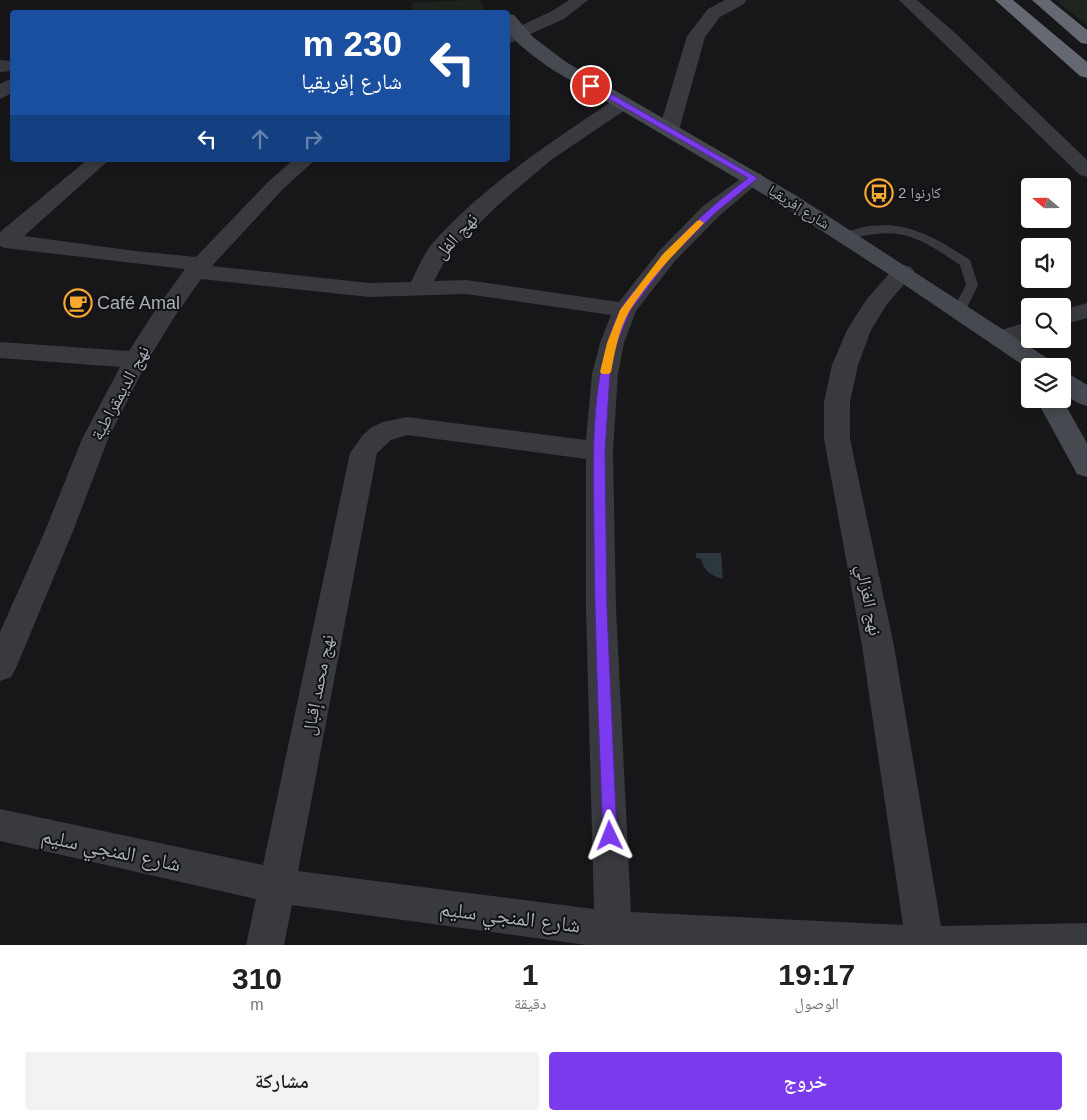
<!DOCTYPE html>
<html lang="ar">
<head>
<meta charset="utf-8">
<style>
	body { margin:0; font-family:Helvetica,"Noto Naskh Arabic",sans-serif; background:#f2f2f2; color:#202124; direction:rtl; height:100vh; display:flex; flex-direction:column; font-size:19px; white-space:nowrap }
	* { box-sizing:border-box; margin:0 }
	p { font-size:16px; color:#757577 }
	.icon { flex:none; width:28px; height:28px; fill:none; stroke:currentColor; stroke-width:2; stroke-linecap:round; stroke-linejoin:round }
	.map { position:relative; height:945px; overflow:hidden; direction:ltr }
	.drawer { display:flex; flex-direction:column; background:#fff; flex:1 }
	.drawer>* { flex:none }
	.guide { position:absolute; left:10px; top:10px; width:500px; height:152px; border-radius:5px; box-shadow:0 2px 12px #0003; direction:rtl; background:#1a4fa0; color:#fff; overflow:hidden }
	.needle { width:32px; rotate:290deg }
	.tools { position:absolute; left:1021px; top:178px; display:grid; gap:10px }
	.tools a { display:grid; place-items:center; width:50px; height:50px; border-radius:5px; background:#fff; box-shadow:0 2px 12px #0003; font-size:25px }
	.pin { position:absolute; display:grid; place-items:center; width:42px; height:42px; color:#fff; margin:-21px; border:2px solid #fff; border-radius:50%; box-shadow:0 1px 5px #0007 }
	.me { position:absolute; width:55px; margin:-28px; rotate:358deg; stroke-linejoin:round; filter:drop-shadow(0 0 4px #0008) }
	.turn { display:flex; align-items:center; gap:18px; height:105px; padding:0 25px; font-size:22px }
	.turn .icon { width:65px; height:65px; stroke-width:2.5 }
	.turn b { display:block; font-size:35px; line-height:42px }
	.lanes { display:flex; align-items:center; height:48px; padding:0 25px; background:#0003; justify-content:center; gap:25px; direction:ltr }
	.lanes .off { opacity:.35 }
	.eta { display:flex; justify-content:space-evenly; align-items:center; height:85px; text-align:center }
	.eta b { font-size:30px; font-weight:600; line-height:35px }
	.primary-button { display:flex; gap:10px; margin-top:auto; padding:10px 25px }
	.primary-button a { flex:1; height:58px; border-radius:5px; background:#7c3aed; color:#fff; font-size:20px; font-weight:600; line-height:58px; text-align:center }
	.primary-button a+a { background:#f2f2f2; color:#202124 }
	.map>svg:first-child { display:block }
	.green { fill:#1d251e }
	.water { fill:#2d383e }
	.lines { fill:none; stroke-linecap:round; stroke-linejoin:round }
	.lane { fill:#383a3f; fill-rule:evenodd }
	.street { fill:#383a3f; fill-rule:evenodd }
	.secondary { fill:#46494f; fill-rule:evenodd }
	.highway { fill:#646870; fill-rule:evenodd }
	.route { fill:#7c3aed; stroke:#51269a }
	.slow { fill:#f59e0b }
	.labels { text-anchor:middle; stroke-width:4; stroke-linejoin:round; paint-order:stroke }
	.far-poi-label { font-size:15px; fill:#a9afba; stroke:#121215; text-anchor:start }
	.far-street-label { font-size:15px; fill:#a9afba; stroke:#121215 }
	.street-label { font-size:18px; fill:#a9afba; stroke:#121215 }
	.poi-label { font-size:18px; fill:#a9afba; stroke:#121215; text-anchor:start }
	.near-street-label { font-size:21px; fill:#a9afba; stroke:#121215 }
</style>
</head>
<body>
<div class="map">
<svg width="1087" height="945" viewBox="0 0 1087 945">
	<rect width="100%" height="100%" fill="#17171a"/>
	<!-- green -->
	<path class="green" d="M472 0H479L487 12H411L412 3Z
		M1056 0H1087V25Z"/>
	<!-- water -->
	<path class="water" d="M696 553H721L723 579C710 575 705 572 701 559L696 558Z"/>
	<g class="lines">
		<!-- lane -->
		<path class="lane" d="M889 225C920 228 944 243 970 260L978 285 964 314H954L952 311 966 285 960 265C914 234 900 226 845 240L839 236 841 233 868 226Z"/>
		<!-- street -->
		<path class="street" d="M569 0H588L564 19 508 44V32L552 11Z
			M725 0H746L744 4 720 17 705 37 679 130 676 134 669 136 662 134 659 130 687 36 708 9Z
			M899 0H917L954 32 1087 160V177L1080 175Z
			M0 60 12 61V71L0 72Z
			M12 78V93L0 99V84Z
			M621 98 628 100 631 104 628 108 551 160 498 205 449 253 434 281 466 280 619 302 659 251 703 206 747 174 754 172 761 174 764 178 719 216 675 261 636 311 624 343 618 374 613 451 616 609 631 912 903 925 862 646 824 439V402L832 365 847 330 866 300 895 267 903 265 911 267 915 272 887 304 871 330 858 365 850 402V439L894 646 941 926 1087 923V945H587L292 905 284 945H246L256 899 0 841V809L263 865 350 453 363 435 372 427 383 422 407 417 586 440 592 374 600 343 611 315 466 294 369 297 201 279 173 319 148 360 108 439 73 531 16 668 11 677 0 681V632L45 531 82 439 120 367 0 358V342L129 351 154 312 185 269 5 248 0 246V232L87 160H109L24 236 135 251 196 257 269 181 293 160H315L283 189 212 266 369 283 411 282C417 270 423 255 431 245 482 187 551 142 614 100ZM407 435 586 459V609L594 909 298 871 377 453 391 440Z
			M1087 303V318L1062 325V310Z
			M1030 321V337L1001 347 992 345 989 339 992 333Z"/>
		<!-- secondary -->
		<path class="secondary" d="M508 14 514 15 533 37 566 62 797 196 1050 360 1053 366H1030V370L890 275 782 205 553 70C543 63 511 41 508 30 506 25 507 17 508 14Z
			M1062 373 1071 375 1087 385V406L1078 403 1062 393Z
			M1036 399H1062L1087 443V477L1077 474Z"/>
		<!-- highway -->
		<path class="highway" d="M995 0H1013L1087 62V78L1080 76Z
			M1032 0H1050L1087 30V44L1081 43Z"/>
	</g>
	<!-- route -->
	<path class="route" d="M588 84H594L758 178 715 213 670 258 630 311 617 343 610 374 605 451 607 609 617 836 615 841 610 843 605 841 603 836C599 738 595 639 594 541 594 470 587 376 620 311 625 300 635 290 643 281 675 239 706 210 748 178L588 87Z"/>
	<!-- slow -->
	<path class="slow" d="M700 220 704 223 703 224C677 251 650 278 630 310 619 328 615 351 611 372L609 374H602L600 372 607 343 620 310 663 254 697 221Z"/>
	<!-- icons -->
	<defs>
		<g id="bus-ring" transform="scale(1.4375)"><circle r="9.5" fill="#121215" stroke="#f9a830" stroke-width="1.5"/><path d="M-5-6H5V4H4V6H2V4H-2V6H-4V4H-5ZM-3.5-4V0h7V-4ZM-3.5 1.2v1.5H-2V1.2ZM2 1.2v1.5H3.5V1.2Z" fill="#f9a830"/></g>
		<g id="cafe-ring" transform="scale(1.4375)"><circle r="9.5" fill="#121215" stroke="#f9a830" stroke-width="1.5"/><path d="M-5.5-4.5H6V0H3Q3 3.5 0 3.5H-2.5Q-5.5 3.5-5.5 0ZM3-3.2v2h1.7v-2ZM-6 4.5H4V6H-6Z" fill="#f9a830"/></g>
	</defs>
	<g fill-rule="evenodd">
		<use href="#bus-ring" x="879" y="193"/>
		<use href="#cafe-ring" x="78" y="303"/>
	</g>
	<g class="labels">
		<!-- far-poi labels -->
		<g class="far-poi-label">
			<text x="898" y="198">كارنوا 2</text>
		</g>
		<!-- far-street labels -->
		<g class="far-street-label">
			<text transform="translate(799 207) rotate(32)" y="5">شارع إفريقيا</text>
		</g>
		<!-- street labels -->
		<g class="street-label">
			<text transform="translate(456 236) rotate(-48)" y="6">نهج الفل</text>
			<text transform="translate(120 393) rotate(-62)" y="6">نهج الديمقراطية</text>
			<text transform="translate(869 600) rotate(79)" y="6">نهج الغزالي</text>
			<text transform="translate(318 685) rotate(-79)" y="6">نهج محمد إقبال</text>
		</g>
		<!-- poi labels -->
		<g class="poi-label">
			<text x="97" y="309">Café Amal</text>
		</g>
		<!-- near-street labels -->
		<g class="near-street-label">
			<text transform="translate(111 850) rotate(12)" y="7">شارع المنجي سليم</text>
			<text transform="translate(510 917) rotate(7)" y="7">شارع المنجي سليم</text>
		</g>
	</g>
</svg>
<div class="tools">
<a><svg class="needle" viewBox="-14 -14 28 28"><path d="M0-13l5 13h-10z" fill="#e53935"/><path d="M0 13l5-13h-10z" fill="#757577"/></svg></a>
<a><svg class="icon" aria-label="sound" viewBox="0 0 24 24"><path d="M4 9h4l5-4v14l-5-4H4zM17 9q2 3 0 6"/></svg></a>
<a><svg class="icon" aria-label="search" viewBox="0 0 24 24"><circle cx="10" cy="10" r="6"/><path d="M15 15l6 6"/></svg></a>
<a><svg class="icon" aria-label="layers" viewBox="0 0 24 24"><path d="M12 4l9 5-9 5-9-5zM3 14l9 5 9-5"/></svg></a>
</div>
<div class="pin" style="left:591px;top:86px;background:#d93025"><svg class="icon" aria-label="arrive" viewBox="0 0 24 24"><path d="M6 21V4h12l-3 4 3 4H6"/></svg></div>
<svg class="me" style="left:610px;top:836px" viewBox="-20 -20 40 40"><path d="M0-17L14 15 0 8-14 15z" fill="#7c3aed" stroke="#fff" stroke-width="4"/></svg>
<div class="guide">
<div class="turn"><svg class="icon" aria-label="left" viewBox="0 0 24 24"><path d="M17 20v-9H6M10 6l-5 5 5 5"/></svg><div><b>230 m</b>شارع إفريقيا</div></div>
<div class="lanes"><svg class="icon" aria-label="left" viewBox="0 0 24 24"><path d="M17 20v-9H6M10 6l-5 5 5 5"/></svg><svg class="icon off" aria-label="ahead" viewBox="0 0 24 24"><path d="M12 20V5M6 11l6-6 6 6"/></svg><svg class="icon off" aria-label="right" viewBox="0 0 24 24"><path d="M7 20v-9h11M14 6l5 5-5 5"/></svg></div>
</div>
</div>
<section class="drawer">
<div class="eta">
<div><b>19:17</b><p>الوصول</p></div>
<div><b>1</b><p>دقيقة</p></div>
<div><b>310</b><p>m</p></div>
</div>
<div class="primary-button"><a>خروج</a><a>مشاركة</a></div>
</section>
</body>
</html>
